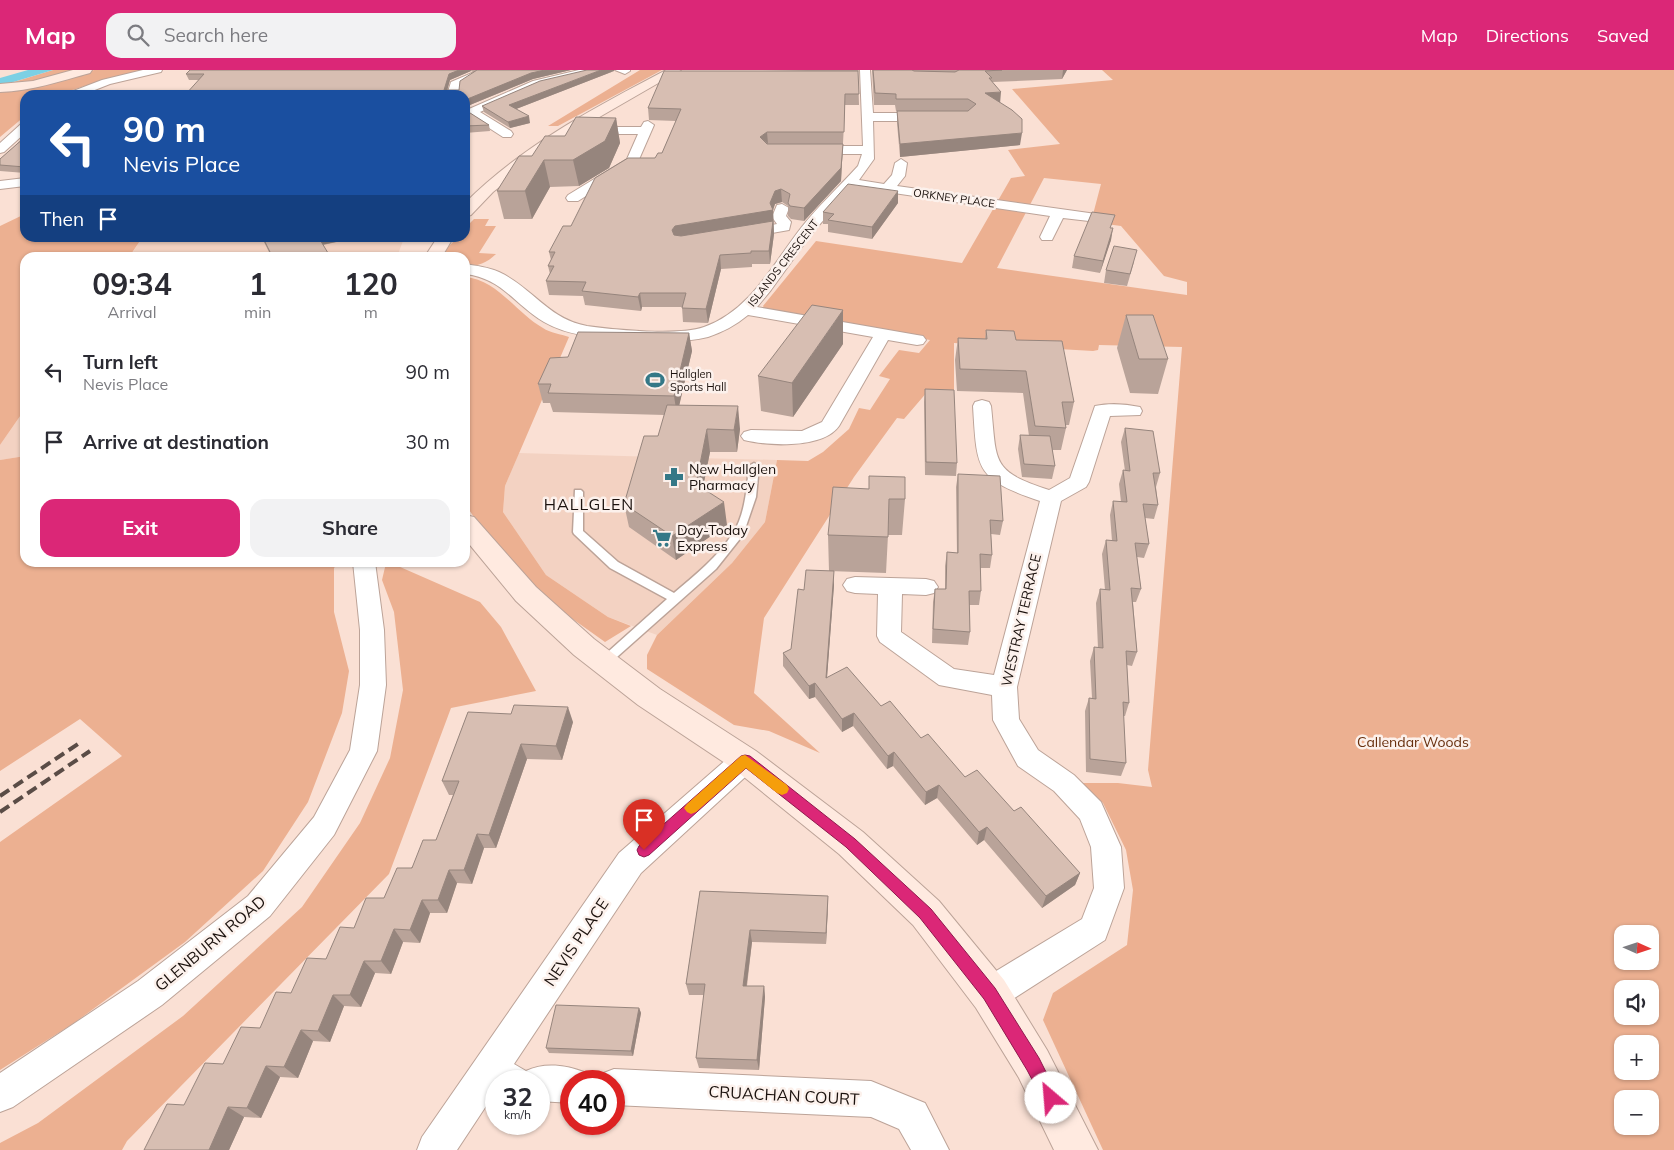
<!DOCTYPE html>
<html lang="en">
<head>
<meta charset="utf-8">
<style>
	body { margin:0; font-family:Mulish,sans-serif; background:#f2f2f3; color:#2b2b33; height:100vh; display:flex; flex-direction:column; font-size:19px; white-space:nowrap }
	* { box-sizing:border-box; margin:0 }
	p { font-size:16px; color:#7c7c81 }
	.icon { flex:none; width:28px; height:28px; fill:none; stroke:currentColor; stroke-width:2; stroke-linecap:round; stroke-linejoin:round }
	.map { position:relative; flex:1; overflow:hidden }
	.panel { position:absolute; left:20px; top:182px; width:450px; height:315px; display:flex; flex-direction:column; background:#fff; border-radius:15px; box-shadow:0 1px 4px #0004 }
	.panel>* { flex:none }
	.guide { position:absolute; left:20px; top:20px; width:450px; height:152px; border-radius:15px; box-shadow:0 1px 4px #0004; background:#1a4fa0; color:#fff; overflow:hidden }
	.needle { width:32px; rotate:93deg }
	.fabs { position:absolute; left:1614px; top:855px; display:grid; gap:10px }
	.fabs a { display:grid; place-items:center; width:45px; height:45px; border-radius:10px; background:#fff; box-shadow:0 1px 4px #0004; font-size:25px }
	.speed { position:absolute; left:485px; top:1000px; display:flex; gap:10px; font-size:25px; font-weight:700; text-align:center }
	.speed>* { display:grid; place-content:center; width:65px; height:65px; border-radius:50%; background:#fff; box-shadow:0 1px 4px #0004; line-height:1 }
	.speed small { font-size:12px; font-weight:400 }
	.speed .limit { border:8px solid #d22; background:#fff; color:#111 }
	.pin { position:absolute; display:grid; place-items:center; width:42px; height:42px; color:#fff; margin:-51px -21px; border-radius:50% 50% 50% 0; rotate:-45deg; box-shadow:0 0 5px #0007 }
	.pin .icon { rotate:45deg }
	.me { position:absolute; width:55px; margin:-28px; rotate:333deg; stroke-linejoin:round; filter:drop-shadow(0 0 4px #0008) }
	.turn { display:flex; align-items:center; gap:18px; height:105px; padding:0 20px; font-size:22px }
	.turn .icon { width:65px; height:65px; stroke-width:2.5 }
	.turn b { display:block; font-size:35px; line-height:42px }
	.then { display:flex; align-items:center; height:48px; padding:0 20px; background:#0003; gap:10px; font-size:19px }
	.eta { display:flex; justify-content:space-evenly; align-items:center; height:85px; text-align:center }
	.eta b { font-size:30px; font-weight:700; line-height:35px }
	.primary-button { display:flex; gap:10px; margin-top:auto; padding:10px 20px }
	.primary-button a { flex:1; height:58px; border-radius:15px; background:#db2777; color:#fff; font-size:20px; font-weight:700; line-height:58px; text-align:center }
	.primary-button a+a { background:#f2f2f3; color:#2b2b33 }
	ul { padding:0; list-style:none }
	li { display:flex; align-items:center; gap:15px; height:70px; padding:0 20px }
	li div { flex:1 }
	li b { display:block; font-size:19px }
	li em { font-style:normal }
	header { display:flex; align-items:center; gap:30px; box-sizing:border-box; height:70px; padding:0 25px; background:#db2777; color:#fff }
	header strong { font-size:24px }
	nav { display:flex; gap:28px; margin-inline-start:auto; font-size:18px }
	.search { width:350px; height:45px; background:#f2f2f3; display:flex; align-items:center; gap:12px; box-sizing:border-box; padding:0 18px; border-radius:15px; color:#7c7c81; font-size:19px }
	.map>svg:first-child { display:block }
	.built { fill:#f3d2c2 }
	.green { fill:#ecb091; fill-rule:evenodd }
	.water { fill:#7cd0e4 }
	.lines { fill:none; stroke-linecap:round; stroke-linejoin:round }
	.lane-casing { stroke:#bca398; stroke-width:3 }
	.street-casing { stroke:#bca398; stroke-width:2 }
	.secondary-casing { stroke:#bca398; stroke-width:2 }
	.lane { fill:#fff; fill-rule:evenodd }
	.street { fill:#fff; fill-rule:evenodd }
	.secondary { fill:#ffeae0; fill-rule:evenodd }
	.rail { stroke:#5a4c46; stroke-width:4; stroke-dasharray:11 5.5; stroke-linecap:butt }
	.wall { fill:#b9a399; fill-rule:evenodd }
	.shaded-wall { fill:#96857d }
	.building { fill:#d7beb2; stroke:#96857d }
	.route { fill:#db2777; stroke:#8e194d }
	.slow { fill:#f59e0b }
	.labels { text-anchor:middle; stroke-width:5; stroke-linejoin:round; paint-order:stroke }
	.far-street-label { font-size:11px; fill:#1b120e; stroke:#fcf1ec }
	.far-poi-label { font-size:11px; fill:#1b120e; stroke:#fcf1ec; text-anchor:start }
	.poi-label { font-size:14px; fill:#1b120e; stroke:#fcf1ec; text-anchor:start }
	.street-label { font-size:14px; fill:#1b120e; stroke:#fcf1ec }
	.park-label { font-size:14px; fill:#672e0c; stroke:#fcf1ec }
	.quarter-label { font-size:16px; letter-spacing:1px; fill:#1b120e; stroke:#fcf1ec }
	.near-street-label { font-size:16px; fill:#1b120e; stroke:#fcf1ec }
</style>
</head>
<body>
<header>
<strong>Map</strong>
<div class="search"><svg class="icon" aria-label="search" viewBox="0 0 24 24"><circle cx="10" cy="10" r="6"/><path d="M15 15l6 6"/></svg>Search here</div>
<nav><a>Map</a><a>Directions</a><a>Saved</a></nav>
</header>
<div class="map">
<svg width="1674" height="1080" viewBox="0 0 1674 1080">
	<rect width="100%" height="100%" fill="#fae0d4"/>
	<!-- built -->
	<path class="built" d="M142 168H404L397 187 129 188Z
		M25 339V386L0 390V375Z
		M519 383 658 387 777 390 765 452 732 493 657 565 608 547 546 505 503 442 505 416Z"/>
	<!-- green -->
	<path class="green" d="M53 0H75L25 14 1 16Z
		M94 0H142L103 10 57 25H25V46L0 67V21L47 14Z
		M640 0H662L558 56H548Z
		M1102 0H1674V1080H1103L1043 950 1053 923 1127 875 1133 820 1126 780 1103 733 1081 713H1118L1152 717 1148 700 1182 277 1099 275 1098 280 1093 281 954 273V323L928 321 904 349 897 348 854 407 764 548 754 623 820 683 769 661 734 655 647 599V585L657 565 732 493 765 452 777 390 808 391 823 382 849 359 859 338 870 340 890 309 879 306 899 280 919 283 930 270 766 241 763 236 816 171 962 193 1011 108 1025 106 1008 80 1060 74 1012 19 1113 10ZM1044 108 1101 114 1091 152 1121 156 1164 206 1187 212V225L997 198ZM1622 864H1650V891H1622ZM1622 919H1650V946H1622ZM1622 974H1650V1001H1622ZM1622 1029H1650V1056H1622Z
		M25 144V168H142L129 187 25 188V339L0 375V156Z
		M474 149H489L485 156H496L479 183 496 184C487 193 478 196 465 197V188L441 187 440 185 457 168H465V158Z
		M465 207C498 210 516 243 543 258 550 263 561 264 569 267L505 416 503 442 546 505 608 547 631 556 605 572 529 518 489 469 465 434Z
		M25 386V492L338 493 334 498V542L349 601 342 643 308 732 263 801 185 872 74 953 0 1000V772L122 686 80 649 0 701V390Z
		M386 493H391L480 532 501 557 536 621 451 638 389 804 127 1071 122 1080H0V1073L38 1053 183 946 302 837 360 753 390 688 403 620 394 542 382 510Z"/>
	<!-- water -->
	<path class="water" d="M28 0H53L0 16V8Z"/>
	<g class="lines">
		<!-- lane casing -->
		<g class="lane-casing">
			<path id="lane" d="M754 393 759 396 756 427 743 465 716 499 608 595H600L598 592 600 589 667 529 610 498 574 464 573 462 575 420H581L583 422V461L618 492 674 523C695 505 718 487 733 463 745 445 747 417 749 396Z"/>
		</g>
		<!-- street casing -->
		<g class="street-casing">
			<path id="street" d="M143 0H162L161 2 110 14 82 25H66L68 23 102 10Z
				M579 0H597L596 2 541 15 480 42 511 61 513 64 511 67H503L469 45H465V39H469L533 11Z
				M615 0H630V1L625 4Z
				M860 0H870L873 43H929L935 47 929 51H873L874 89 859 110 884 114 892 105 895 93 901 89 907 93 905 106 897 116 1089 143 1094 144 1096 147 1094 150 1089 151 1063 148 1052 170H1042L1040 167 1050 146 853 117 812 163 771 220 757 237 917 265 923 266 926 270 923 274 917 275 888 270 839 356C823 379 768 376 744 370L741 366 744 362 751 360 802 361 822 352 873 267 748 245C736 255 723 262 708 267 683 273 658 271 633 269 602 267 572 268 544 252 515 235 502 208 465 204V194C477 196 488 197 499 202 532 217 548 249 587 256 615 260 679 266 704 257 750 241 773 194 801 158 818 136 839 117 858 96L862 84H810L804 80 810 76H863Z
				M472 3 477 6 460 16 459 25H447L451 12Z
				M648 51 654 55 637 94 578 131H568L566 128 568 125 627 89 638 64H587L583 63 581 60 583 57H641L644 52Z
				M25 53V63L4 82 0 83V73L21 54Z
				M25 108V116L0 119V111Z
				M782 134 789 138 786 146 791 152 789 160 743 168 738 167 736 164 738 161 777 154 772 147 777 135Z
				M982 330 989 332 991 336C997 392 990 401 1049 420L1070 408 1095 336C1109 333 1126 334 1140 337L1142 341 1140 345 1110 346 1089 412 1086 417 1061 431 1017 617 1019 649 1038 680 1074 705 1101 732 1121 777 1124 818 1105 870 1002 936 990 941 978 936 973 924 978 912 1082 849 1094 818 1091 777 1080 749 1054 721 1018 696 993 650 992 625 939 615 880 572 877 566 878 524 855 523 847 521 843 515 847 509 855 507 926 509 934 511 938 517 934 523 926 525 902 524 901 562 954 599 994 605 1040 431C975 409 977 400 973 336L975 332Z
				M353 492H375L384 560 386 615 377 681 334 765 270 846 162 935 13 1037 0 1042V1003L138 911 248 826 314 747 350 680 360 615V560Z
				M745 679 755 682 759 690 755 698 641 803 514 994 526 1001C544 992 566 995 584 1002L587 1011H571V1033L539 1031V1011H496V1027H492L457 1080H417L422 1067 619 783 735 682Z
				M614 999 871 1011 925 1033 949 1080H911L899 1059 871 1047 614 1035V1011H599L601 1004Z"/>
		</g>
		<!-- secondary casing -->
		<g class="secondary-casing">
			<path id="secondary" d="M73 0H92L90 3C61 11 31 21 0 22V14L33 11Z
				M666 0H681L596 49 543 82 493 122 471 145 465 147V133C523 75 594 38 666 0Z
				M437 168H453L441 188H424Z
				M465 445 474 447 536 517 594 569 660 619 756 681 863 762 939 831 1004 910 1047 980 1098 1080H1054L1019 1008 976 938 913 855 839 784 734 699 638 635 574 585 516 531 465 469Z"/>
		</g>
		<!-- lane -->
		<use href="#lane" class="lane"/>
		<!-- street -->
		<use href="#street" class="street"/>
		<!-- secondary -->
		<use href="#secondary" class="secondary"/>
		<!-- rail -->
		<path class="rail" d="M0 726 81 672
			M0 742 90 681"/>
	</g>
	<!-- wall -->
	<path class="wall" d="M190 0H571L533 9 465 37 198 10H189L186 4ZM471 1 473 2 459 20H447L450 10Z
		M759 0H859L858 2 859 35H845L841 111 804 151 791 149 788 146V136L782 132 775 134 773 140 774 164 770 194H752V197L721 199 708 253 683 252 682 237H642L641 241 585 235 583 226 549 225 546 211 550 204 548 196 551 190 549 182 571 156 662 83 676 51 649 50 648 38 808 1Z
		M872 0H1067L1062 9 992 12 1000 33 1020 75 900 87 897 53V41H896L895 35H874Z
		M614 1 516 39 530 53 510 58 484 42 482 36Z
		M465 40 489 55 490 61 465 63Z
		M616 48 620 73 609 98 579 116 550 117 532 149H504L497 121 532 86 565 66Z
		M25 67V103L0 101V89Z
		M898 133 872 169 828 162V154H823V142Z
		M1112 158 1111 170 1100 203 1072 198 1074 186Z
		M262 168H355L323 175 330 188H272Z
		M1134 192 1127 216 1104 213 1106 200Z
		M1126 245 1168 289 1158 324 1130 323 1117 278Z
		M986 260 1016 270 1074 332 1069 355H1066V358L1061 380H1052L1055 396 1052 409 1022 407 1018 379 1020 365 1029 366 1023 323 957 321 955 290 958 268 985 269Z
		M689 263 692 281 679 335 740 359 737 382H710L703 418 727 455 676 490 629 457 624 434 658 366 665 345 553 342 550 333H543L538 314 568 287Z
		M843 274 793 347 761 341 758 306Z
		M925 319 957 393 956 406 925 405 924 332Z
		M1125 358 1160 403 1156 417 1158 435 1154 449 1145 448 1149 474 1144 488 1137 487 1141 519 1136 532H1133L1137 582 1132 596 1127 595 1129 633 1125 646H1123L1126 693 1121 706 1086 702 1085 641 1089 628H1092L1090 591 1094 577 1098 578 1096 533 1100 519 1105 520 1102 484 1106 470 1112 471 1110 445 1113 431 1121 432 1119 414 1123 400 1125 401 1121 372Z
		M958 404 1003 451 1000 465 991 464 992 485 990 498H980L981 521 979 535H969L970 562 968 575 932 573 933 532 935 519H945V496L947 482 957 483 956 417Z
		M869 419 905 429 902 465H888L886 503 829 501 828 465Z
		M834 515 827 607 881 636 921 668 965 707 1014 741 1080 803 1075 815 1042 838 984 770 977 775 937 728 925 735 893 696 887 699 853 656 842 662 815 627 809 629 783 596V583L791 579 804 520Z
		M468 642 573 652 562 690 527 689 496 778H484L472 814 457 813 447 843H430L420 873 403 872 391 904 375 903 361 937 344 936 330 972 313 971 298 1008 280 1007 261 1048 244 1047 229 1080H144L223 994 260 958 291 923 326 889 354 858 384 828 436 770 453 725H449L442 711Z
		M700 821 828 826 826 874 752 872 747 916H764L765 927 759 1000 699 998 696 988 704 925H689L686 914Z
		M639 938 641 943 633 986 549 983 546 978Z"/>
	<!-- shaded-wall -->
	<path class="shaded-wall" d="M459 0H471V1L450 10 446 25 444 20 449 4Z
		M545 0H571L533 9 465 37V30L531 3Z
		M601 0H614V1L511 41 509 35Z
		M1063 0H1067L1062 9Z
		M1001 22 1000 34 985 23Z
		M529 46 530 53 510 58 508 52Z
		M616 48 620 73 609 98 579 116 573 90Z
		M767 62 768 74 760 67Z
		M1022 63 1020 75 900 87V74Z
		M843 74 841 111 804 151V138Z
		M544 90 550 117 532 149 525 121Z
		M781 119 782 132 775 134 773 140 774 164 770 194 769 181 673 173 672 160 675 156 770 133 775 121Z
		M898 121V133L872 169V157Z
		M1113 158 1111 170 1100 203 1103 191Z
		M318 168H355L321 175Z
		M328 183 330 188H310Z
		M720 185 721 199 708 253 706 239Z
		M640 223 642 237 641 241 638 227Z
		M843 240V274L793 347 792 313Z
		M689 263 692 281 677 345 674 326Z
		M738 336 740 359 737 382 734 360Z
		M707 359 710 382 699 437 696 414Z
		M724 432 727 455 676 490 672 466Z
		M834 501V515L826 621V608Z
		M815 613V627L809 629V616Z
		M568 637 573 652 562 690 556 676Z
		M854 643 853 656 842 662V649Z
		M521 674 527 689 496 778 489 765Z
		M894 682 893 696 887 699 888 686Z
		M939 715 937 728 925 735 926 722Z
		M987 757 984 770 977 775 979 762Z
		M477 764 484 778 472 814 464 800Z
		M449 800 457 813 447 843 438 830Z
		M1080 803 1075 815 1042 838 1046 826Z
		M828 826V838L826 874V863Z
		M422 830 430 843 420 873 410 860Z
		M394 859 403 872 391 904 381 891Z
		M750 860 752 872 745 927 743 916Z
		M364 891 375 903 361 937 350 925Z
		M764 916 765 927 759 1000 757 990Z
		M333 925 344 936 330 972 318 961Z
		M639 938 641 943 633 986 631 981Z
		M301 960 313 971 298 1008 284 997Z
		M266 996 280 1007 261 1048 247 1038Z
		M228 1037 244 1047 229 1080H209Z"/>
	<!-- building -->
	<path class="building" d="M190 0H459L449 4 444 20H459L460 11 477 0H545L531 3 465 30V25H185L204 4H186Z
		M587 0H601L509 35 529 46 508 52 482 36 540 11Z
		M873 0H912L914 1 955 2 959 0H1002L985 1 992 8H989L1001 22 985 23 1012 40 1022 49V63L900 74 897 41H968L976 34 968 29H896V24L875 23Z
		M664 1H858L859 24H845L844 62H767L760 67 767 74H843L841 98 804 138 790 136 788 133 790 124 781 119 775 121 770 133 773 140 675 156 672 160 674 165 681 166 773 151 769 181H751V183L720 185 706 239 682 238 686 223H640L638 227 582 221 586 212 546 211 554 196H548L555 182H549L563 156H571L595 108 628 88H655L658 83H662L681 39 648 38Z
		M465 40 467 41 489 55 465 56Z
		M576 47 616 48 605 71 573 90H544L525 121H497L519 86H532L545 66H565Z
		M25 67V97L0 95V89Z
		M848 114 898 121 872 157 828 150 834 144 823 142Z
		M1092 142 1115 145 1110 158H1113L1103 191 1074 186Z
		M263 168H319L328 183 310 188H273Z
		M1114 176 1137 180 1130 204 1106 200Z
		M812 235 843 240 792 313 758 306Z
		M1126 245H1153L1168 289H1139Z
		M986 260 1014 261 1016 270 1062 271 1074 332H1062L1066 358 1035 356 1026 301 960 299 958 268 987 269Z
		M578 262 689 263 674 326 548 323 551 314H538L550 288 568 287Z
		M925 319 954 320 957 393 926 392Z
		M667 335 738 336 734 360 707 359 696 414 724 432 672 466 624 434 644 366H658Z
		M1125 358 1153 361 1160 403H1153L1158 435 1143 434 1149 474 1135 473 1141 519 1131 518 1137 582 1126 581 1129 633 1123 632 1126 693 1090 689 1089 628 1096 629 1094 577 1103 578 1100 519 1110 520 1106 470 1117 471 1113 431 1127 432 1123 400 1130 401Z
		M1020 365 1050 366 1055 396 1024 394Z
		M958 404 1000 406 1003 451 990 450 992 485 980 484 981 521H969L970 562 933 559 935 519H946L947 482 958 483Z
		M869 406 905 407V429H889L888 467 828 465 833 417 869 419Z
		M806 500 834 501 826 608 847 597 881 636 890 631 921 668 928 664 965 707 977 700 1014 741 1021 737 1080 803 1046 826 987 757 979 762 939 715 926 722 894 682 888 686 854 643 842 649 815 613 809 616 783 583 791 579 798 519 804 520Z
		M514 635 568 637 556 676 521 674 489 765 477 764 464 800H449L438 830H422L410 860 394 859 381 891H364L350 925H333L318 961 301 960 284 997 266 996 247 1038 228 1037 209 1080H144L167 1034 184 1035 205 993 223 994 241 957 260 958 276 922 291 923 307 888 326 889 340 857 354 858 366 828H384L397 798H412L423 770H436L459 711H442L468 642 511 644Z
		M700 821 828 826 826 863 750 860 743 916H764L757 990 696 988 705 914H686Z
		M556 935 639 938 631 981 546 978Z"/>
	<!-- route -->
	<path class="route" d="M745 685 750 686 855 769 931 839 995 918 1039 988 1059 1028 1057 1034 1051 1036 1045 1034 1027 1000 984 929 920 848 846 777 746 698 649 785 644 787 639 785 637 780 639 776 741 686Z"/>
	<!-- slow -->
	<path class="slow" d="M745 685 787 715 789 719 787 723 782 725 777 723 746 698 696 742 691 744 687 742 684 738 687 734 741 686Z"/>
	<!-- icons -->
	<defs>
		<g id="stadium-bare" transform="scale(1.5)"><path d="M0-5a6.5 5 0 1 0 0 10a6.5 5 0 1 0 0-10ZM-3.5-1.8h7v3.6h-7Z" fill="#347887" stroke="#fcf1ec" stroke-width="2.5" paint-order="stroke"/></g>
		<g id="pharmacy-bare" transform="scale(1.5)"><path d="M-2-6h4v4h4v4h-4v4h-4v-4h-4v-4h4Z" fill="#347887" stroke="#fcf1ec" stroke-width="2.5" paint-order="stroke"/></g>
		<g id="supermarket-bare" transform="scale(1.5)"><path d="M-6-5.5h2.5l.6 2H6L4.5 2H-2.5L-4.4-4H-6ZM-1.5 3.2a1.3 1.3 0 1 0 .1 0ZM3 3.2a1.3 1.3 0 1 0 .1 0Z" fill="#347887" stroke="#fcf1ec" stroke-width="2.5" paint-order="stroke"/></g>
	</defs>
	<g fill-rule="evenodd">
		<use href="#stadium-bare" x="655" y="310"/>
		<use href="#pharmacy-bare" x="674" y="407"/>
		<use href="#supermarket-bare" x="662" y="468"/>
	</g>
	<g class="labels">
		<!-- far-street labels -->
		<g class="far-street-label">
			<text transform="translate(954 128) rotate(8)" y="4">ORKNEY PLACE</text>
			<text transform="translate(783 193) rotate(-52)" y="4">ISLANDS CRESCENT</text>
		</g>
		<!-- far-poi labels -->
		<g class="far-poi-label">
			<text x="670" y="308">Hallglen<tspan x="670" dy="13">Sports Hall</tspan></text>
		</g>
		<!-- poi labels -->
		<g class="poi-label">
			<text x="689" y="404">New Hallglen<tspan x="689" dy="16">Pharmacy</tspan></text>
			<text x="677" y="465">Day-Today<tspan x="677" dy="16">Express</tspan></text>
		</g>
		<!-- street labels -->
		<g class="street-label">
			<text transform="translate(1021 550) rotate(-77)" y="5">WESTRAY TERRACE</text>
		</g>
		<!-- park labels -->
		<g class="park-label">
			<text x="1413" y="677">Callendar Woods</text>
		</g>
		<!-- quarter labels -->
		<g class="quarter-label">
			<text x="589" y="440">HALLGLEN</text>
		</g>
		<!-- near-street labels -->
		<g class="near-street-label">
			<text transform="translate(576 872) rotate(-56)" y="6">NEVIS PLACE</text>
			<text transform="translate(210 873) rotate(-40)" y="6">GLENBURN ROAD</text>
			<text transform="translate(784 1025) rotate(3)" y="6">CRUACHAN COURT</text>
		</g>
	</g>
</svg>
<div class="fabs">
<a><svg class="needle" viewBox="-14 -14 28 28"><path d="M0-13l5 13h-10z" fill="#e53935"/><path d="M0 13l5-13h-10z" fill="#7c7c81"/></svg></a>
<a><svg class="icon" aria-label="sound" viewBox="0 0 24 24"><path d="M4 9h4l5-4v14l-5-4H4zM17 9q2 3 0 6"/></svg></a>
<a>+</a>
<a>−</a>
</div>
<div class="speed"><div>32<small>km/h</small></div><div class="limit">40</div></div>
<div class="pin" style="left:644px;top:780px;background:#d93025"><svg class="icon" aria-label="arrive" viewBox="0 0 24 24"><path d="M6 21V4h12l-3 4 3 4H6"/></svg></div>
<svg class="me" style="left:1051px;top:1028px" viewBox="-20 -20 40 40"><circle r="19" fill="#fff"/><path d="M0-13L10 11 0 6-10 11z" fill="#db2777"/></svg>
<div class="guide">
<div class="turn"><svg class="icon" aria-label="left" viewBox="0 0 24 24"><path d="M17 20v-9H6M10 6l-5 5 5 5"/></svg><div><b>90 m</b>Nevis Place</div></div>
<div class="then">Then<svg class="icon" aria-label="arrive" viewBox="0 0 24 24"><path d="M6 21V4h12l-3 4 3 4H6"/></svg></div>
</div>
<section class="panel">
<div class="eta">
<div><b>09:34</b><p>Arrival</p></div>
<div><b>1</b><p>min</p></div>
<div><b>120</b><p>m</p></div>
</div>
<ul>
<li><svg class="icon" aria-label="left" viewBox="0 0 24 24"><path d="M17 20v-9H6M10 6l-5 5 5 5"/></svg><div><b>Turn left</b><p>Nevis Place</p></div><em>90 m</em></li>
<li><svg class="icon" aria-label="arrive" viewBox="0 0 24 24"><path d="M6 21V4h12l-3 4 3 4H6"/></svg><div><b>Arrive at destination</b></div><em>30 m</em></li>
</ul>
<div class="primary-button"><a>Exit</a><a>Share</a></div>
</section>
</div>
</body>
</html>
